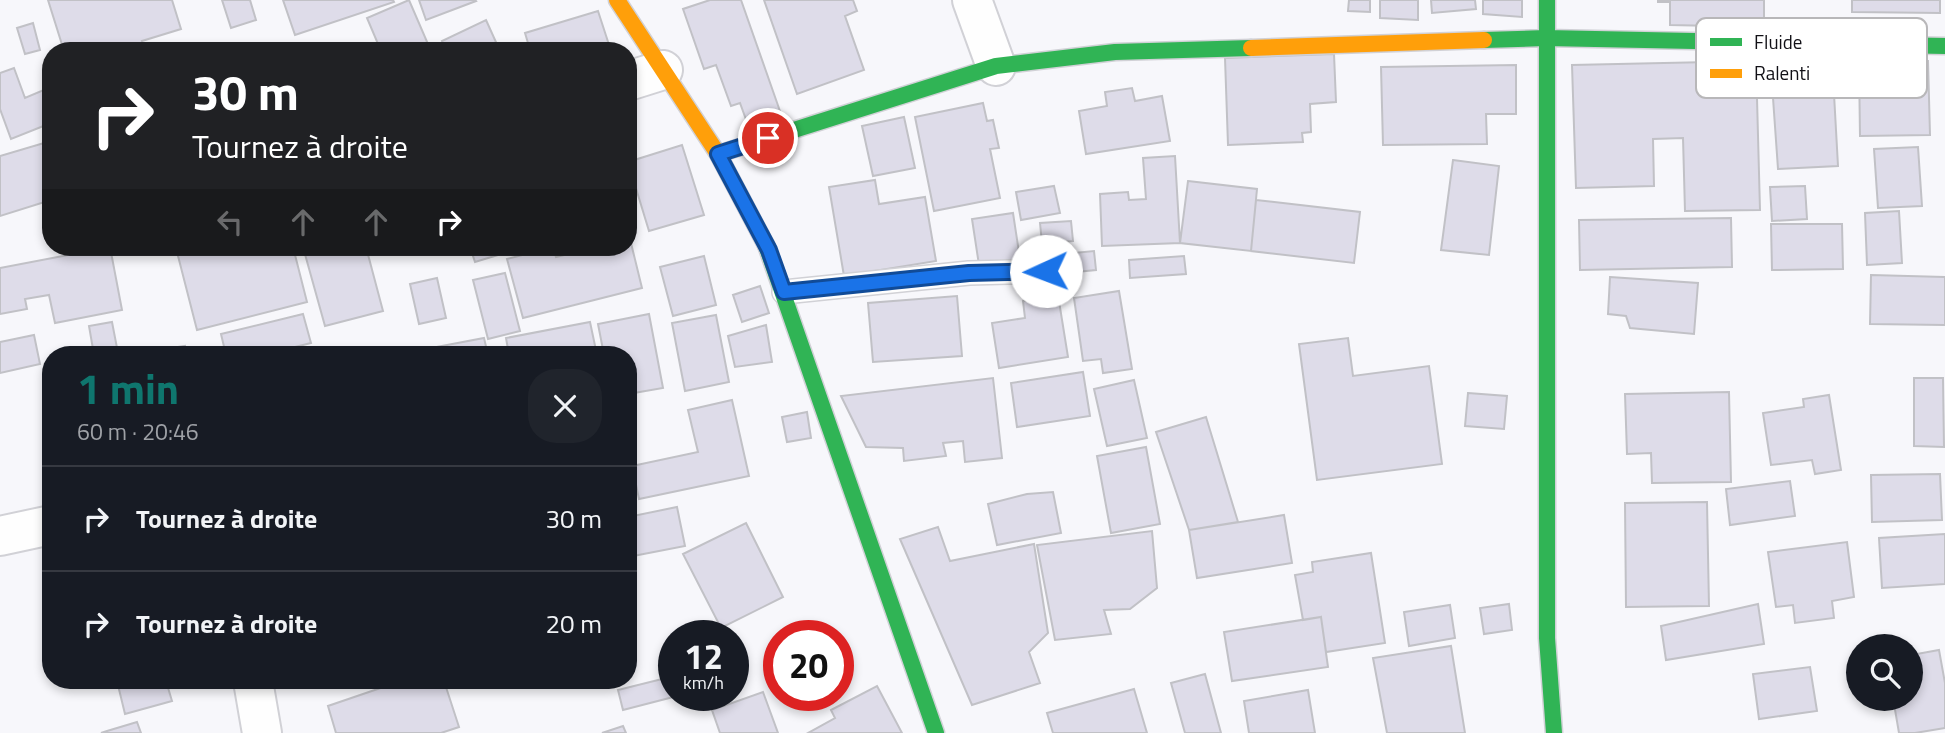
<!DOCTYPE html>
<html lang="fr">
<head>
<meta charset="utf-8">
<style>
	body { margin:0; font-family:"Titillium Web",sans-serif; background:#20242c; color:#f1f3f6; height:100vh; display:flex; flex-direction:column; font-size:26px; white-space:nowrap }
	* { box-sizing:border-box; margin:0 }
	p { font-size:23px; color:#9ea1a6 }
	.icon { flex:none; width:38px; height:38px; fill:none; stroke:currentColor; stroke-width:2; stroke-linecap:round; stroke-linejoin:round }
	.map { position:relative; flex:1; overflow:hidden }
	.drawer { position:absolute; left:42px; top:346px; width:595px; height:343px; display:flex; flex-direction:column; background:#171b24; border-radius:28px; box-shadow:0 4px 10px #0003 }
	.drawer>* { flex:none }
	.guide { position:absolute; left:42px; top:42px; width:595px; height:214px; border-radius:28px; box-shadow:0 4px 10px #0003; background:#202124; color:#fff; overflow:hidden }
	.tools { position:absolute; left:1846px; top:634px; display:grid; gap:14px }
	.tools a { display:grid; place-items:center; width:77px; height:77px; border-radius:50%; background:#171b24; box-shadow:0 4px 10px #0003; font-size:35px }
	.speed { position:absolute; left:658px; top:620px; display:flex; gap:14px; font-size:35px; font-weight:700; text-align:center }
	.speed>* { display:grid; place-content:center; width:91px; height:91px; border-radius:50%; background:#171b24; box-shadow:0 4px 10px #0003; line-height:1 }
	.speed small { font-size:18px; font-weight:400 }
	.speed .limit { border:10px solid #d22; background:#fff; color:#111 }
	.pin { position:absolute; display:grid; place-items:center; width:60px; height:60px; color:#fff; margin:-30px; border:4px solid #fff; border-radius:50%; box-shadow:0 2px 7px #0007 }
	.me { position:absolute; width:77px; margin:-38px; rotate:268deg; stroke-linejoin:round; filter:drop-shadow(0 0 5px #0008) }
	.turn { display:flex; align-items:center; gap:24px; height:147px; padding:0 35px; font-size:32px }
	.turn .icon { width:91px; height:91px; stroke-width:2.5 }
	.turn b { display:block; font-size:49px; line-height:60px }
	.lanes { display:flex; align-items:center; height:66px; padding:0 35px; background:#0003; justify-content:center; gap:35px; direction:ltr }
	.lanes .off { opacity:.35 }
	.round { display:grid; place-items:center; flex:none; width:74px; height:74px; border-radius:28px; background:#20242c }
	.overview { display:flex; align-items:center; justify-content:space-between; height:119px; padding:0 35px }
	h1 { font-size:42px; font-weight:700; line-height:52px; color:#0f766e }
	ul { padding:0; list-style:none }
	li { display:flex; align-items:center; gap:21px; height:105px; padding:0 35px; border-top:2px solid #363941 }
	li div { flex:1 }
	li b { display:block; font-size:26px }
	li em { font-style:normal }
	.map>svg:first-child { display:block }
	.building { fill:#dedce9; stroke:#c1c1c6; stroke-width:2 }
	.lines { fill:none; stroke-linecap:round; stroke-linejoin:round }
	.lane-casing { stroke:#d1d1d6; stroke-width:26 }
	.street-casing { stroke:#d1d1d6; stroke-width:42 }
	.fast-casing { stroke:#d1d1d6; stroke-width:19 }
	.slow-casing { stroke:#d1d1d6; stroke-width:19 }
	.lane { stroke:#fefefe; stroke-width:23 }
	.street { stroke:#fefefe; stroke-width:38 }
	.fast { stroke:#30b455; stroke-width:16 }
	.slow { stroke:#ff9f0a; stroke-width:16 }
	.route-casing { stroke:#114b97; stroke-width:18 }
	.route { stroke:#1a73e8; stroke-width:12 }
	.key { fill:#fff; stroke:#b8b7b9; stroke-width:2 }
	.key-label { font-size:19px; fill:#111016 }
</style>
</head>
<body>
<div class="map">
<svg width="1945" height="733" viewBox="0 0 1945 733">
	<rect width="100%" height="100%" fill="#f7f7fb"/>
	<!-- building -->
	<path class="building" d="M48 0H172L181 29 142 41 145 51H64Z
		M222 0H250L256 20 231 28Z
		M283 0H393L394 2 295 35Z
		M409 0 431 51H381L367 18Z
		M419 0H475L476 1 426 20Z
		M710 0H741L781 114 748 125 740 103 731 106 716 65 704 69 683 9Z
		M764 0H853L857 11 845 16 864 70 797 94Z
		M1349 0H1370V12L1348 11Z
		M1380 0H1418V20L1380 18Z
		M1431 0H1475L1476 9 1432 13Z
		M1483 0H1522V17L1483 14Z
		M1658 0H1764V27L1670 25V2H1658Z
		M1852 0H1940V13L1852 12Z
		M598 11 611 51H523L521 45 528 43 525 33Z
		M486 20 500 51H446L442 41Z
		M33 23 40 50 25 54 17 28Z
		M1334 54 1336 102 1310 104 1311 132 1302 133 1303 142 1228 145 1225 58Z
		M1756 61 1760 210 1685 211 1683 138 1653 139 1654 186 1576 188 1572 65Z
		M1928 61 1930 135 1860 136 1859 63Z
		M1516 65V114H1486L1487 144 1383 145 1381 67Z
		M14 68 25 98 46 89 51 101V123L11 139 0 109V73Z
		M1132 88 1135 101 1162 96 1170 141 1086 154 1079 111 1107 106 1105 92Z
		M1834 94 1838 166 1778 169 1773 98Z
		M983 103 987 121 993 120 999 148 990 149 1000 198 934 211 915 117Z
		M904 117 915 168 873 176 862 126Z
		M44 143 51 163V200L0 216V156Z
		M682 145 704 215 649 231 628 162Z
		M1918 147 1922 206 1878 208 1874 149Z
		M1175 156 1180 243 1102 246 1100 194 1128 192 1129 200 1146 199 1143 158Z
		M1453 160 1499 166 1489 255 1441 250Z
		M875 180 879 204 925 197 936 261 844 276 829 187Z
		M1188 181 1257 189 1251 251 1180 243Z
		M1054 186 1060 213 1021 220 1016 192Z
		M1805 186 1807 219 1772 221 1770 187Z
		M1256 200 1360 212 1354 263 1251 251Z
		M1899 211 1902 263 1867 265 1865 213Z
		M1013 213 1020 259 979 265 972 219Z
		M1731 218 1732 267 1580 270 1579 220Z
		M1071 221 1073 241 1042 243 1040 223Z
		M1771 224H1842L1843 269 1772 270Z
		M628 239H630L642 288 523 318 507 259 553 247 556 257 598 247H628Z
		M110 247 122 310 55 323 49 295 25 299 27 309 0 314V268Z
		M197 247H293L307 302 197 330 177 252Z
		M303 247H366L383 311 325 326Z
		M470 247H498L501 254 475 262Z
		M1094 251 1096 270 1066 273 1064 254Z
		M704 256 716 305 673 316 660 267Z
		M1184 256 1186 274 1130 278 1129 260Z
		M505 273 520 331 488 339 473 280Z
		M1871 275 1945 277V325L1870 324Z
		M1610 277 1698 283 1694 334 1630 328 1626 316 1608 314Z
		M437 278 446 318 419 324 410 284Z
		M760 286 769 313 742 322 733 295Z
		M1119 291 1132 369 1103 373 1101 359 1083 361 1074 298Z
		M1058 295 1068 357 999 368 992 323 1025 318 1023 301Z
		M957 296 962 356 873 362 868 303Z
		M303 314 311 343 291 348 293 355H226L221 334Z
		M649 314 663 388 628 394V355H604L598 324Z
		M716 315 729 382 685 391 672 323Z
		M112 322 118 353 94 355 89 326Z
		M590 322 597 355H509L506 338Z
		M766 325 772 362 735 367 728 336Z
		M34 335 40 364 0 373V342Z
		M484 338 488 355H410V352Z
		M1348 338 1353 376 1429 366 1442 464 1317 480 1299 344Z
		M185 346 187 355H138V353Z
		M1083 372 1090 416 1017 427 1011 383Z
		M993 378 1002 458 965 462 963 441 943 443 946 456 904 461 903 448 866 447 841 396Z
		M1914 378H1943L1944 447 1914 446Z
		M1134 380 1147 438 1107 446 1094 389Z
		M1729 392 1731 482 1652 483 1651 453 1627 454 1625 394Z
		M1468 393 1507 396 1504 429 1465 426Z
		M1829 395 1841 470 1815 474 1812 460 1771 465 1763 413 1804 407 1803 399Z
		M732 400 749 476 639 499 632 466 698 452 688 410Z
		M807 412 811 438 787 442 782 417Z
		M1206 417 1238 522 1189 530 1156 432Z
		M1146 447 1160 524 1111 533 1097 456Z
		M1940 474 1942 520 1872 522 1871 475Z
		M1790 481 1795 516 1730 525 1726 489Z
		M1053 492 1061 533 997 545 988 504 1027 494Z
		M1707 502 1709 606 1626 607 1625 503Z
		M677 507 685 546 628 557V517Z
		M1284 515 1292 563 1197 578 1189 530Z
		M746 523 783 597 721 628 683 554Z
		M938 527 950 561 1034 544 1048 633 1029 652 1040 683 972 705 900 539Z
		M1152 531 1157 588 1130 609 1104 610 1111 634 1055 640 1037 545Z
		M1945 534V584L1882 588 1879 538Z
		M1847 542 1854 597 1832 601 1834 618 1795 623 1793 605 1776 607 1768 552Z
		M1371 553 1385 643 1326 652 1321 617 1303 620 1295 575 1313 572 1312 562Z
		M1509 604 1512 630 1484 634 1480 608Z
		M1758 604 1764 644 1666 660 1661 626Z
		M1450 605 1455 638 1409 646 1404 612Z
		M1321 617 1328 667 1232 681 1224 632Z
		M1451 646 1465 733H1387L1373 658Z
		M1939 650 1945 683V728L1915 733H1899L1893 698H1911V655Z
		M1810 667 1817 711 1759 719 1753 674Z
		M1205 674 1221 733H1185L1171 683Z
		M674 676V695H681L623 710 618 690Z
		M117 681H166L172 701 125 714Z
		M401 681H444L459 727 441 733H336L328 706Z
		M877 686 902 733H808L835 718 831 710Z
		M1134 689 1147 733H1053L1047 713Z
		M1308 690 1315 733H1249L1244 701Z
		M763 692 778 733H720L712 710Z
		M137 722 141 733H101L107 731Z
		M623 726 626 733H602Z"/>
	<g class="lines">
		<!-- lane casing -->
		<g class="lane-casing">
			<path id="lane" d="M784 292 969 273 1046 271"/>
		</g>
		<!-- street casing -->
		<g class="street-casing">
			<path id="street" d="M972 0 996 66
				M628 81 663 70
				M0 536 51 525
				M253 681 262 733"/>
		</g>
		<!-- fast casing -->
		<g class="fast-casing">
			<path id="fast" d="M1547 0V638L1554 733
				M1484 40 1546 38 1945 46
				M718 154 996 66 1115 52 1251 48
				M766 245 936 733"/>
		</g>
		<!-- slow casing -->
		<g class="slow-casing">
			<path id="slow" d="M617 0 718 154 766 245
				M1251 48 1484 40"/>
		</g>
		<!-- lane -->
		<use href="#lane" class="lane"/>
		<!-- street -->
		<use href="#street" class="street"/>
		<!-- fast -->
		<use href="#fast" class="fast"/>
		<!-- slow -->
		<use href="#slow" class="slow"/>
	</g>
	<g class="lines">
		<!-- route casing -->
		<g class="route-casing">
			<path id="route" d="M768 138 718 154 769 250 784 292 969 273 1046 271"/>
		</g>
		<!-- route -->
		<use href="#route" class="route"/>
	</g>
	<!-- legend -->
	<rect x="1696" y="18" width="231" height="80" rx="10" class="key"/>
	<rect x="1710" y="38" width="32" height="8" fill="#30b455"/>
	<rect x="1710" y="69" width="32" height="9" fill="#ff9f0a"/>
	<g class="key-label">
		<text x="1754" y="49">Fluide</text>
		<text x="1754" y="80">Ralenti</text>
	</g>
</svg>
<div class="tools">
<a><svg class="icon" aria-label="search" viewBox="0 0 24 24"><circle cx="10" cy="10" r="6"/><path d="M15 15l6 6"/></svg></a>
</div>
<div class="speed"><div>12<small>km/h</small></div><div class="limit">20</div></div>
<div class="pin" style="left:768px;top:138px;background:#d93025"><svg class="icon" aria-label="arrive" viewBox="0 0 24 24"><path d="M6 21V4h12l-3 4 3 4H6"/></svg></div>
<svg class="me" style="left:1046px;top:271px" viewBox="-20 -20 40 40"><circle r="19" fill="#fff"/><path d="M0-13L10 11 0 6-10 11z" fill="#1a73e8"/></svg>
<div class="guide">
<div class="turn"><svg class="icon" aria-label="right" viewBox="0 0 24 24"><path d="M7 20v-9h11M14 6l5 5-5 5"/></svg><div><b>30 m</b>Tournez à droite</div></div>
<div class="lanes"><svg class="icon off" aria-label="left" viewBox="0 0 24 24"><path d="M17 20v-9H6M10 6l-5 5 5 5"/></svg><svg class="icon off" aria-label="ahead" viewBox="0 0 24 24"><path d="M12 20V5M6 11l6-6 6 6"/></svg><svg class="icon off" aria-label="ahead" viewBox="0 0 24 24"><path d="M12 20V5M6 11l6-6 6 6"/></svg><svg class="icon" aria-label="right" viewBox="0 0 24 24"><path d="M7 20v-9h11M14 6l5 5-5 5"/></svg></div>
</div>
<section class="drawer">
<div class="overview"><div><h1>1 min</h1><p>60 m · 20:46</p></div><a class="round"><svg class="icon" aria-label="close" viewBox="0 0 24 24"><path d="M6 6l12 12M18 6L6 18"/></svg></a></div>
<ul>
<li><svg class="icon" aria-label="right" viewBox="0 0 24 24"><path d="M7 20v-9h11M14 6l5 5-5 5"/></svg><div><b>Tournez à droite</b></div><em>30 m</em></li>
<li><svg class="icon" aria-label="right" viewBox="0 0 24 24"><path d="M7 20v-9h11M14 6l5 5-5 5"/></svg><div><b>Tournez à droite</b></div><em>20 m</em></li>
</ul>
</section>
</div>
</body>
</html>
